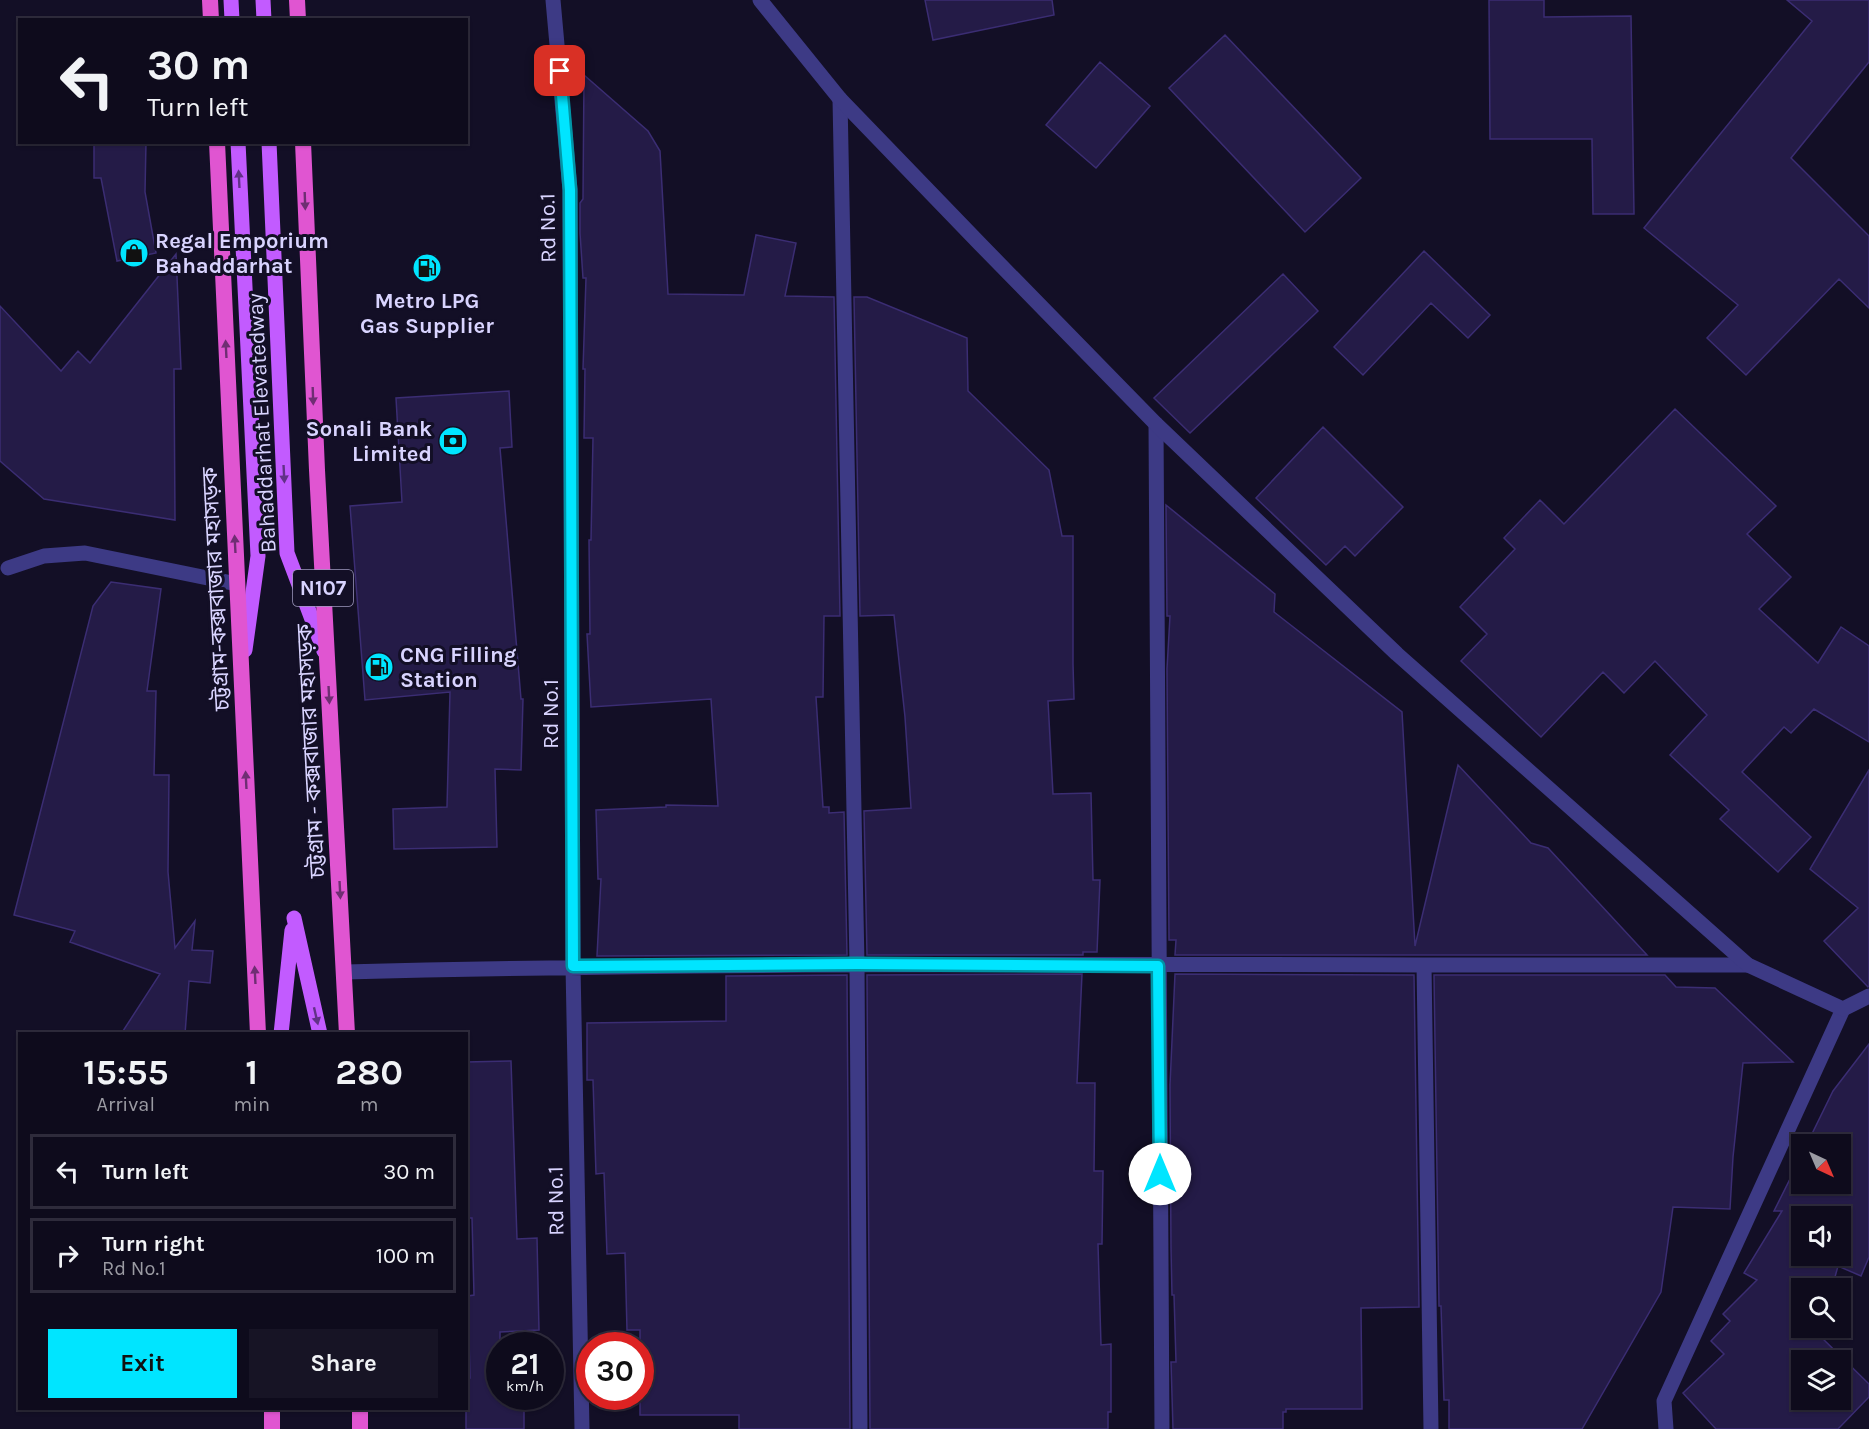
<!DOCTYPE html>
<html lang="en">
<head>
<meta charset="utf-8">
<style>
	body { margin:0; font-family:Karla,"Noto Sans Bengali",sans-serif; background:#171425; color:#f1f3f6; height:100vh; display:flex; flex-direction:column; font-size:22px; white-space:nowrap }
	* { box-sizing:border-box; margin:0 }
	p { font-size:20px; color:#9b9ba3 }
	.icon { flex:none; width:33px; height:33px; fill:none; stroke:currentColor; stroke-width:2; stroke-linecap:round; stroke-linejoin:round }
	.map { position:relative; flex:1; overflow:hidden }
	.drawer { position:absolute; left:18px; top:1032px; width:450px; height:378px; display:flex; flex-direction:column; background:#0e0b1c; border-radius:0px; box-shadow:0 2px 4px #0004,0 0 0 2px #2e2b3b }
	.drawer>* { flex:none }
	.guide { position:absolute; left:18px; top:18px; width:450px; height:126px; border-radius:0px; box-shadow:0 2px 4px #0004,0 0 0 2px #2e2b3b; background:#0e0b1c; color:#f1f3f6; overflow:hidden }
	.needle { width:39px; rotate:136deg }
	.fabs { position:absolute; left:1791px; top:1134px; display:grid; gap:12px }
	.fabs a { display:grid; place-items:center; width:60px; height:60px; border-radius:0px; background:#0e0b1c; box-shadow:0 2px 4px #0004,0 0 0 2px #2e2b3b; font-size:30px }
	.speed { position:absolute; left:486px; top:1332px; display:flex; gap:12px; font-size:30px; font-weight:700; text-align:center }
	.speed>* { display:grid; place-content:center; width:78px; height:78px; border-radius:50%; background:#0e0b1c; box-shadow:0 2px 4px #0004,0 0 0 2px #2e2b3b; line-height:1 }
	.speed small { font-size:15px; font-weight:400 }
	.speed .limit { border:9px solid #d22; background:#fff; color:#111 }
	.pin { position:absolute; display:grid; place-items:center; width:51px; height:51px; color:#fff; margin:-26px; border-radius:12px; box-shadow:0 3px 9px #0006 }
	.me { position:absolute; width:66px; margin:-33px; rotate:0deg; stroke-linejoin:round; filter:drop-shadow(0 0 4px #0008) }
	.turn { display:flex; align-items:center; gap:21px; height:126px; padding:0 30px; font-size:27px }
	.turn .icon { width:78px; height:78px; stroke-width:2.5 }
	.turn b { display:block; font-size:42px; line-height:51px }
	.eta { display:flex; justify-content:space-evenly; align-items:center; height:102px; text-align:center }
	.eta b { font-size:36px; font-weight:700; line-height:42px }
	.button { display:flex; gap:12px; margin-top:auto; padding:12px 30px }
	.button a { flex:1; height:69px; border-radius:0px; background:#00e5ff; color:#111; font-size:24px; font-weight:700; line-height:69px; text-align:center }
	.button a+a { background:#171425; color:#f1f3f6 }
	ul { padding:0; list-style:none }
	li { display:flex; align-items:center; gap:18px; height:75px; margin:0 12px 9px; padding:0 18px; border:3px solid #2e2b3b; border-radius:0px }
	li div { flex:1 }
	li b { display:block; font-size:22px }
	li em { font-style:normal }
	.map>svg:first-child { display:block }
	.building { fill:#241b47; stroke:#3b2d73; stroke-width:1.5; fill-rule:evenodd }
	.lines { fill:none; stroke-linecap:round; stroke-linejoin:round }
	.minor { stroke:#3d3a85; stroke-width:15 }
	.tertiary { stroke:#3d3a85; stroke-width:15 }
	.primary { stroke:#c25bff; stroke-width:15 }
	.trunk { stroke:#e055d1; stroke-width:16 }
	.oneway { fill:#623188 }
	.oneway2 { fill:#6f2e73 }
	.route-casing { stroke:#0095a6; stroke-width:15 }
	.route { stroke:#00e5ff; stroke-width:10 }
	.labels { text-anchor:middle; stroke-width:6; stroke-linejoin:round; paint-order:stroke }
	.shield { fill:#130f26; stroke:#9e99be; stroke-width:1.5 }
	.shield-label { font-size:21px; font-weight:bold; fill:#d9d4ff }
	.street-label { font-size:22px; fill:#d9d4ff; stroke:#130f26 }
	.poi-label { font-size:22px; font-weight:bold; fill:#d9d4ff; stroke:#130f26; text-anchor:start }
</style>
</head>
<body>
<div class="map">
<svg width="1869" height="1429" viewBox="0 0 1869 1429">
	<rect width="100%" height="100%" fill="#130f26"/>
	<!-- building -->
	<path class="building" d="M925 0H1052L1054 15 933 40Z
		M1489 0H1544V17L1631 16 1634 214H1593L1592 139H1490Z
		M1787 0H1869V62L1791 158 1869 236V308L1839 279 1746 375 1707 338 1738 305 1644 228 1812 21Z
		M1225 35 1361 178 1305 232 1169 88Z
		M1100 62 1150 106 1096 168 1046 125Z
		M584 75 648 131 660 151 668 294 744 295 756 235 796 243 785 296 834 297 840 616H824L823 697H816L823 807H829V813L844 812 847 955 597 956 601 879H598L596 810 666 807V805L718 806 711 699 591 707 587 634H590L589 540H591L593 438H584L585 369H583L586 278H583L580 233V203L583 199Z
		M94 142H146L145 192 156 253 117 261 101 178H94Z
		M1424 251 1490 315 1468 338 1431 303 1363 375 1334 347Z
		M176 254 181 369H174L175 520 44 499 0 461V306L61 371 78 351 90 363Z
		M1283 274 1318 311 1190 433 1154 398Z
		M854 297H867L967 338 968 391 1049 470 1062 536H1073V664L1074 699 1048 701 1053 794 1091 793 1093 880H1100L1097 952H1083V955H867L864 811 911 808 905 717 894 615 860 616Z
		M509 391 512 447 500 448 521 699H523L521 770 495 769 497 847 394 849 393 809 447 807 450 692 365 700 350 506 402 502 396 398Z
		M1675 409 1776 506 1747 534 1791 577 1759 609 1818 663 1841 627 1869 646V742L1814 709 1791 733 1784 727 1742 772 1811 837 1778 872 1720 819 1729 810 1670 755 1707 715 1655 661 1624 693 1603 672 1541 737 1461 661 1487 634 1460 607 1515 549 1504 538 1540 500 1564 524Z
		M1323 427 1403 507 1355 556 1345 546 1326 565 1256 498Z
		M1166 505 1275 594 1274 612 1402 712 1415 946 1458 765 1531 843 1548 848 1647 955H1175L1176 940H1169L1167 669 1170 616H1167Z
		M111 582 161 589 147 691H156L154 775H169L168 872 175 948 195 921 192 950 213 951 210 983 189 981 185 1034H121L160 974 70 942 75 931 14 915 93 606Z
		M1869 770V986L1868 987 1824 941 1858 908 1810 869Z
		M1082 974 1077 1083H1095L1094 1171H1103L1102 1244H1098L1101 1345 1111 1344V1412H1108V1429H870L867 975Z
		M1175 974 1414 975 1419 1307 1361 1308 1362 1409H1286V1412H1283V1429H1173L1171 1362H1176L1174 1295H1172L1171 1248 1170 1085Z
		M847 975 850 1429H739V1415H640V1330H627L625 1253 607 1254 604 1173 596 1174 593 1080H587V1023L726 1021V976Z
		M1434 975H1665L1676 987 1715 988 1793 1062 1743 1063 1733 1157 1730 1209 1673 1207 1661 1292 1582 1429H1449V1400H1444L1441 1306H1439Z
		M1869 1044V1257L1861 1276 1838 1266 1832 1288H1802V1328H1821L1819 1335 1869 1384V1397L1838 1429H1716L1683 1393 1724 1354 1711 1341 1730 1321 1723 1314 1757 1280 1744 1273 1782 1211H1774L1802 1155V1184H1840V1144H1807L1833 1091ZM1802 1216H1840V1256H1802ZM1802 1360H1840V1400H1802Z
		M511 1061 517 1239 537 1238 539 1330 500 1332V1396H524V1429H466V1378H470L468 1296 474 1295 472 1218H466V1062Z"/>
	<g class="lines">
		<!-- minor -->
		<path class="minor" d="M553 0 570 190 573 966 582 1429
			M840 99 857 964 860 1429
			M1156 424 1162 1429
			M8 568 44 556 85 553 237 584
			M1424 965 1431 1429
			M345 972C812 960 1280 966 1748 965
			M1666 1429 1664 1401 1843 1009"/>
		<!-- tertiary -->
		<path class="tertiary" d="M760 0 840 99 980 244 1156 424 1397 654 1748 965 1843 1009 1869 996"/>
		<!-- primary -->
		<path class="primary" d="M231 0 232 20
			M263 0 264 20
			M238 142 258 556 245 650
			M269 142 287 553 324 651
			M294 918 320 1034
			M281 1034 292 930"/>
		<!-- trunk -->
		<path class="trunk" d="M210 0 211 20
			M297 0 298 20
			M217 142 258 1034
			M303 142 317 470 347 1034
			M272 1408V1429
			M360 1408V1429"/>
	</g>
	<!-- one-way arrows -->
	<defs><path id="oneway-solid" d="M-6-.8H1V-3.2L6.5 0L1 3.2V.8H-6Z" transform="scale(1.5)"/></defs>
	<g class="oneway">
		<use href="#oneway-solid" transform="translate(239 179) rotate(-93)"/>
		<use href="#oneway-solid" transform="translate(284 474) rotate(87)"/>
		<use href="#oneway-solid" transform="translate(316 1016) rotate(77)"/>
	</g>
	<g class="oneway2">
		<use href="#oneway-solid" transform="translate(305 201) rotate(88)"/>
		<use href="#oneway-solid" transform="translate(226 349) rotate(-93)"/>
		<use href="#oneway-solid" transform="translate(313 396) rotate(88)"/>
		<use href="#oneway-solid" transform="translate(235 544) rotate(-93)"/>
		<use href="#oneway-solid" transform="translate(329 695) rotate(87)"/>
		<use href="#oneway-solid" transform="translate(246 780) rotate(-93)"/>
		<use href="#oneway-solid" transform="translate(340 890) rotate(87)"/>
		<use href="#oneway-solid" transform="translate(255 975) rotate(-93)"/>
	</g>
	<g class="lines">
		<!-- route casing -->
		<g class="route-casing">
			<path id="route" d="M560 71 570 190 573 966 857 964 1158 966 1160 1174"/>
		</g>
		<!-- route -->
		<use href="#route" class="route"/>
	</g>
	<!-- icons -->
	<defs>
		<g id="shop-disc" transform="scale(1.5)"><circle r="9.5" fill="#00e5ff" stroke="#130f26"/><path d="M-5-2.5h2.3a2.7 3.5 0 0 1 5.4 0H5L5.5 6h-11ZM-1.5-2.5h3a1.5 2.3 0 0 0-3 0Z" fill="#111"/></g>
		<g id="fuel-disc" transform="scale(1.5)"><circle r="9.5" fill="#00e5ff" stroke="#130f26"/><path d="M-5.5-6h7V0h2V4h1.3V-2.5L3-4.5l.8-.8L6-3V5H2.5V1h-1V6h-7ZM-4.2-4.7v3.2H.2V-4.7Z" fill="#111"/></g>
		<g id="bank-disc" transform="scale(1.5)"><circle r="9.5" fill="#00e5ff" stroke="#130f26"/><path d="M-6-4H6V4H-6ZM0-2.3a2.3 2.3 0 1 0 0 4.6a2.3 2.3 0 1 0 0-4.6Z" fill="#111"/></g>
	</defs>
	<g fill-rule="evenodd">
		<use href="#shop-disc" x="134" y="253"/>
		<use href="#fuel-disc" x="427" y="268"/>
		<use href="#bank-disc" x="453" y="441"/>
		<use href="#fuel-disc" x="379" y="667"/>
	</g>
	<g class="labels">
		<!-- shield labels -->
		<rect class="shield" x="293" y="570" width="60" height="36" rx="4.5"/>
		<g class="shield-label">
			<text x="323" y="595">N107</text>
		</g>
		<!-- street labels -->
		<g class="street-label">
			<text transform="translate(547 228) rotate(-91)" y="8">Rd No.1</text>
			<text transform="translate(261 423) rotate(-93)" y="8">Bahaddarhat Elevatedway</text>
			<text transform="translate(215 589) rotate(-93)" y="8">চট্টগ্রাম-কক্সবাজার মহাসড়ক</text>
			<text transform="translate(550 714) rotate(-90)" y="8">Rd No.1</text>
			<text transform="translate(310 751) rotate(-93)" y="8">চট্টগ্রাম - কক্সবাজার মহাসড়ক</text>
			<text transform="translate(555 1201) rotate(-91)" y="8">Rd No.1</text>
		</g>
		<!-- poi labels -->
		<g class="poi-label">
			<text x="155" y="248">Regal Emporium<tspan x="155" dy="25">Bahaddarhat</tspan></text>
			<text x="427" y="308" text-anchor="middle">Metro LPG<tspan x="427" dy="25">Gas Supplier</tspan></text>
			<text x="432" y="436" text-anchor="end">Sonali Bank<tspan x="432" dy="25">Limited</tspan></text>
			<text x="400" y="662">CNG Filling<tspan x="400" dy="25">Station</tspan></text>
		</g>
	</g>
</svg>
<div class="fabs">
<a><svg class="needle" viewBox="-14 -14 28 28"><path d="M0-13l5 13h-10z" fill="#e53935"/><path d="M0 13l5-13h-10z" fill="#9b9ba3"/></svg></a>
<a><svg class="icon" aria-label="sound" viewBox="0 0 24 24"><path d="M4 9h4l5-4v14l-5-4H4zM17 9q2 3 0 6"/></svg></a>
<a><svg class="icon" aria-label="search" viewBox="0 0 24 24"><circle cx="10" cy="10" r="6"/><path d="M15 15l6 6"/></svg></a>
<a><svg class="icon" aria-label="layers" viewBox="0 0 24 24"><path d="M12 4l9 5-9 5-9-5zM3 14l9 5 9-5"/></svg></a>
</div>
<div class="speed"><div>21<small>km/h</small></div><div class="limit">30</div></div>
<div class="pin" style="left:560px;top:71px;background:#d93025"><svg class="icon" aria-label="arrive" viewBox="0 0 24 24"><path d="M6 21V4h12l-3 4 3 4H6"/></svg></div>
<svg class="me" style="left:1160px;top:1174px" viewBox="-20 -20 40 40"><circle r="19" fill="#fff"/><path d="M0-13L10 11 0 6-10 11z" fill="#00e5ff"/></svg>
<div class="guide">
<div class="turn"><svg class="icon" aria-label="left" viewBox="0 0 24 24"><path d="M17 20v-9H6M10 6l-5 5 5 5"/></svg><div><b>30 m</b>Turn left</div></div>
</div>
<section class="drawer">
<div class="eta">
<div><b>15:55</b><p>Arrival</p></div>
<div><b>1</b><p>min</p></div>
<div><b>280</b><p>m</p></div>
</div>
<ul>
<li><svg class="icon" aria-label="left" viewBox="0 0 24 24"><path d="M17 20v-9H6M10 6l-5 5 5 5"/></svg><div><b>Turn left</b></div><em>30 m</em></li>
<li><svg class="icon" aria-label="right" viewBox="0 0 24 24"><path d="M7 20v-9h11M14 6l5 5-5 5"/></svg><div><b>Turn right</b><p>Rd No.1</p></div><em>100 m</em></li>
</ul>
<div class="button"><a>Exit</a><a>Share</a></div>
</section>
</div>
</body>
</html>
